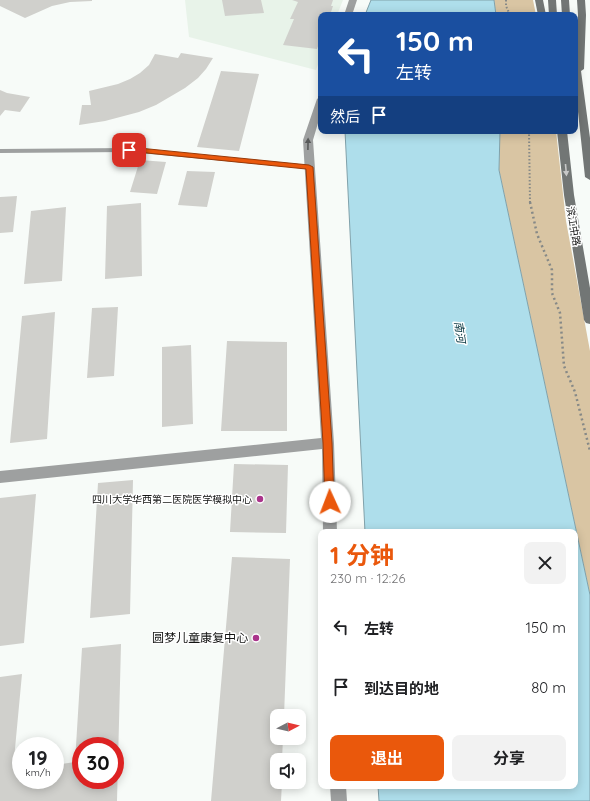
<!DOCTYPE html>
<html lang="zh">
<head>
<meta charset="utf-8">
<style>
	body { margin:0; font-family:Quicksand,"Noto Sans SC",sans-serif; background:#f2f2f2; color:#202124; height:100vh; display:flex; flex-direction:column; font-size:15px; white-space:nowrap }
	* { box-sizing:border-box; margin:0 }
	p { font-size:13px; color:#757577 }
	.icon { flex:none; width:22px; height:22px; fill:none; stroke:currentColor; stroke-width:2; stroke-linecap:round; stroke-linejoin:round }
	.map { position:relative; flex:1; overflow:hidden }
	.drawer { position:absolute; left:318px; top:529px; width:260px; height:260px; display:flex; flex-direction:column; background:#fff; border-radius:8px; box-shadow:0 2px 10px #0003 }
	.drawer>* { flex:none }
	.hud { position:absolute; left:318px; top:12px; width:260px; height:122px; border-radius:8px; box-shadow:0 2px 10px #0003; background:#1a4fa0; color:#fff; overflow:hidden }
	.needle { width:26px; rotate:83deg }
	.buttons { position:absolute; left:270px; top:709px; display:grid; gap:8px }
	.buttons a { display:grid; place-items:center; width:36px; height:36px; border-radius:8px; background:#fff; box-shadow:0 2px 10px #0003; font-size:20px }
	.speed { position:absolute; left:12px; top:737px; display:flex; gap:8px; font-size:20px; font-weight:700; text-align:center }
	.speed>* { display:grid; place-content:center; width:52px; height:52px; border-radius:50%; background:#fff; box-shadow:0 2px 10px #0003; line-height:1 }
	.speed small { font-size:10px; font-weight:400 }
	.speed .limit { border:6px solid #d22; background:#fff; color:#111 }
	.pin { position:absolute; display:grid; place-items:center; width:34px; height:34px; color:#fff; margin:-17px; border-radius:8px; box-shadow:0 2px 6px #0006 }
	.me { position:absolute; width:44px; margin:-22px; rotate:358deg; stroke-linejoin:round; filter:drop-shadow(0 0 3px #0008) }
	.turn { display:flex; align-items:center; gap:14px; height:84px; padding:0 12px; font-size:18px }
	.turn .icon { width:52px; height:52px; stroke-width:2.5 }
	.turn b { display:block; font-size:28px; line-height:34px }
	.then { display:flex; align-items:center; height:38px; padding:0 12px; background:#0003; gap:8px; font-size:15px }
	.round { display:grid; place-items:center; flex:none; width:42px; height:42px; border-radius:8px; background:#f2f2f2 }
	.headline { display:flex; align-items:center; justify-content:space-between; height:68px; padding:0 12px }
	h1 { font-size:24px; font-weight:700; line-height:30px; color:#ea580c }
	.button { display:flex; gap:8px; margin-top:auto; padding:8px 12px }
	.button a { flex:1; height:46px; border-radius:8px; background:#ea580c; color:#fff; font-size:16px; font-weight:700; line-height:46px; text-align:center }
	.button a+a { background:#f2f2f2; color:#202124 }
	ul { padding:0; list-style:none }
	li { display:flex; align-items:center; gap:12px; height:60px; padding:0 12px }
	li div { flex:1 }
	li b { display:block; font-size:15px }
	li em { font-style:normal }
	.map>svg:first-child { display:block }
	.built { fill:#e8f3e9 }
	.green { fill:#d9c5a3 }
	.water { fill:#aedeeb; stroke:#80a1aa }
	.building { fill:#d0d0cc; fill-rule:evenodd }
	.lines { fill:none; stroke-linecap:round; stroke-linejoin:round }
	.path-far1 { stroke:#868987; stroke-width:2; stroke-dasharray:1.5 2; stroke-linecap:butt }
	.path { stroke:#868987; stroke-width:2.5; stroke-dasharray:2 3; stroke-linecap:butt }
	.lane { fill:#9ea0a0; fill-rule:evenodd }
	.street { fill:#9ea0a0; fill-rule:evenodd }
	.secondary { fill:#727675; fill-rule:evenodd }
	.oneway { fill:#585a5a }
	.oneway2 { fill:#c7c8c8 }
	.route { fill:#ea580c; stroke:#983908 }
	.poi-dot { fill:#aa348b; stroke:#fff; stroke-width:1.5 }
	.labels { text-anchor:middle; stroke-width:3; stroke-linejoin:round; paint-order:stroke }
	.street-label { font-size:10px; fill:#131413; stroke:#fff }
	.poi-label { font-size:10px; fill:#131413; stroke:#fff; text-anchor:end }
	.water-label { font-size:11px; font-style:italic; fill:#05333d; stroke:#fff }
	.near-poi-label { font-size:12px; fill:#131413; stroke:#fff; text-anchor:end }
</style>
</head>
<body>
<div class="map">
<svg width="590" height="801" viewBox="0 0 590 801">
	<rect width="100%" height="100%" fill="#f7fbf8"/>
	<!-- built -->
	<path class="built" d="M185 0H343L337 15H321V56L316 70 189 37Z"/>
	<!-- green -->
	<path class="green" d="M494 0H533L536 15H496Z
		M500 131H556L566 221 590 351V595L499 170Z"/>
	<!-- water -->
	<path class="water" d="M371 0H494L496 15H365Z
		M345 131H500L499 170 590 595V801H379L378 786H575V532H365Z"/>
	<!-- building -->
	<path class="building" d="M0 0H92V1L70 2 52 6 25 18 0 6Z
		M222 0H261L264 13 225 16Z
		M292 0H333L331 6H333L330 15H321V38L317 49 283 45 294 19H290L298 2Z
		M181 53 213 58 206 69 198 78 185 88 156 105 139 112 105 121 79 125 82 105H91L89 91 118 84 130 79 140 73 149 65 155 54 178 58Z
		M221 71 259 74 239 151 197 147Z
		M0 90 7 93 30 97 20 112 5 110 0 116Z
		M140 160 166 162 157 194 130 192Z
		M187 171 215 172 207 207 178 205Z
		M17 196 13 232 0 233V197Z
		M141 203 142 276 105 279 107 206Z
		M66 207 62 281 24 284 31 211Z
		M118 307 114 376 87 378 92 308Z
		M55 312 47 439 10 443 22 316Z
		M227 341 287 342V431H221Z
		M191 345 193 424 162 427V347Z
		M234 464 288 465 286 533 230 532Z
		M133 480 130 614 90 618 98 483Z
		M36 494 24 643 0 646V498Z
		M232 557 290 559 284 716H277V738H283L282 760H277V782H282L281 801H211Z
		M121 644 117 801H0V677L22 674 13 770 21 769V780H55V765L75 762 82 648ZM81 746H115V780H81Z"/>
	<g class="lines">
		<!-- path-far1 -->
		<path class="path-far1" d="M506 0V6L510 15
			M529 131 530 203"/>
		<!-- path -->
		<path class="path" d="M530 202 537 234 552 270V293L560 313 564 366 575 392 590 451"/>
		<!-- lane -->
		<path class="lane" d="M129 148 309 165 312 167 309 169 129 152 0 153V149Z"/>
		<!-- street -->
		<path class="street" d="M349 0H357L352 15H344Z
			M321 96V113L313 140 334 443 337 532H323L322 449 0 483V471L321 438 303 140 317 99Z
			M330 786H346L347 801H331Z"/>
		<!-- secondary -->
		<path class="secondary" d="M535 0H543L546 15H538Z
			M548 0H556L557 15H549Z
			M561 0H569L570 15H562Z
			M577 0H585L586 15 584 69 581 71 590 138V180L585 177 575 84 578 15Z
			M557 131H567L574 195 590 288V324L586 323 584 320 564 195Z"/>
	</g>
	<!-- one-way arrows -->
	<defs><path id="oneway-solid" d="M-6-.8H1V-3.2L6.5 0L1 3.2V.8H-6Z"/></defs>
	<use class="oneway" href="#oneway-solid" transform="translate(308 144) rotate(-89)"/>
	<use class="oneway2" href="#oneway-solid" transform="translate(566 170) rotate(85)"/>
	<!-- route -->
	<path class="route" d="M129 147 309 165 313 167 332 443 334 502 333 505 330 507 326 505 325 502 323 443 306 169 127 151V148Z"/>
	<!-- markers -->
	<g class="poi-dot">
		<circle cx="260" cy="499" r="4"/>
		<circle cx="256" cy="638" r="4"/>
	</g>
	<g class="labels">
		<!-- street labels -->
		<g class="street-label">
			<text transform="translate(574 226) rotate(80)" y="4">滨江中路</text>
		</g>
		<!-- poi labels -->
		<g class="poi-label">
			<text x="252" y="503">四川大学华西第二医院医学模拟中心</text>
		</g>
		<!-- water labels -->
		<g class="water-label">
			<text transform="translate(460 332) rotate(82)" y="4">南河</text>
		</g>
		<!-- near-poi labels -->
		<g class="near-poi-label">
			<text x="248" y="642">圆梦儿童康复中心</text>
		</g>
	</g>
</svg>
<div class="buttons">
<a><svg class="needle" viewBox="-14 -14 28 28"><path d="M0-13l5 13h-10z" fill="#e53935"/><path d="M0 13l5-13h-10z" fill="#757577"/></svg></a>
<a><svg class="icon" aria-label="sound" viewBox="0 0 24 24"><path d="M4 9h4l5-4v14l-5-4H4zM17 9q2 3 0 6"/></svg></a>
</div>
<div class="speed"><div>19<small>km/h</small></div><div class="limit">30</div></div>
<div class="pin" style="left:129px;top:150px;background:#d93025"><svg class="icon" aria-label="arrive" viewBox="0 0 24 24"><path d="M6 21V4h12l-3 4 3 4H6"/></svg></div>
<svg class="me" style="left:330px;top:502px" viewBox="-20 -20 40 40"><circle r="19" fill="#fff"/><path d="M0-13L10 11 0 6-10 11z" fill="#ea580c"/></svg>
<div class="hud">
<div class="turn"><svg class="icon" aria-label="left" viewBox="0 0 24 24"><path d="M17 20v-9H6M10 6l-5 5 5 5"/></svg><div><b>150 m</b>左转</div></div>
<div class="then">然后<svg class="icon" aria-label="arrive" viewBox="0 0 24 24"><path d="M6 21V4h12l-3 4 3 4H6"/></svg></div>
</div>
<section class="drawer">
<div class="headline"><div><h1>1 分钟</h1><p>230 m · 12:26</p></div><a class="round"><svg class="icon" aria-label="close" viewBox="0 0 24 24"><path d="M6 6l12 12M18 6L6 18"/></svg></a></div>
<ul>
<li><svg class="icon" aria-label="left" viewBox="0 0 24 24"><path d="M17 20v-9H6M10 6l-5 5 5 5"/></svg><div><b>左转</b></div><em>150 m</em></li>
<li><svg class="icon" aria-label="arrive" viewBox="0 0 24 24"><path d="M6 21V4h12l-3 4 3 4H6"/></svg><div><b>到达目的地</b></div><em>80 m</em></li>
</ul>
<div class="button"><a>退出</a><a>分享</a></div>
</section>
</div>
</body>
</html>
